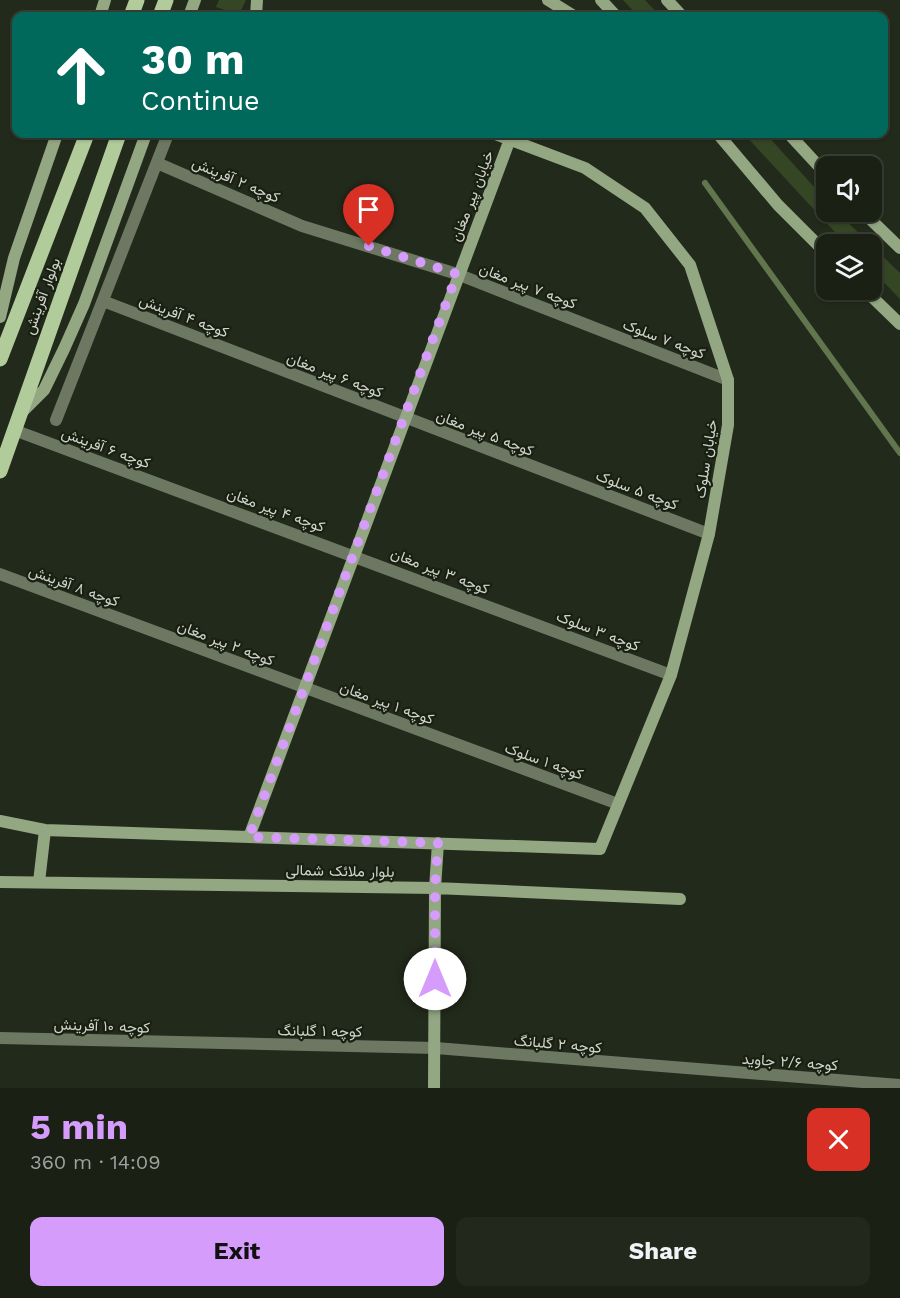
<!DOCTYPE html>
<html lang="en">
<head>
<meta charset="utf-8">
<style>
	body { margin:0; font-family:"Work Sans",Vazirmatn,sans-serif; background:#23281d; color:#f1f3f6; height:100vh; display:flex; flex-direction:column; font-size:22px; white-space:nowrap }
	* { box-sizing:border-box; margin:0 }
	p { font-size:20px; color:#9fa3a0 }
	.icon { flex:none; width:33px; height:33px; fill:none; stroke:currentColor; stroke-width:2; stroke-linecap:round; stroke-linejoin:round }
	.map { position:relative; height:1088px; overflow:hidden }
	.details { display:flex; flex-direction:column; background:#1a2014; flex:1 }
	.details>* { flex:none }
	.guide { position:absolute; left:12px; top:12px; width:876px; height:126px; border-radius:12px; box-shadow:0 2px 4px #0004,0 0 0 2px #383e34; background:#00695c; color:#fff; overflow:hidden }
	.controls { position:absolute; left:816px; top:156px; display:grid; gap:12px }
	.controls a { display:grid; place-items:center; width:66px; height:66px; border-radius:12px; background:#1a2014; box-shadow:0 2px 4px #0004,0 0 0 2px #383e34; font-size:30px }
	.pin { position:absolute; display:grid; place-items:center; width:51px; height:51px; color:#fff; margin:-62px -26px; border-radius:50% 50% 50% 0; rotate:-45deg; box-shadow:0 0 6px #0007 }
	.pin .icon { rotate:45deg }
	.me { position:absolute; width:66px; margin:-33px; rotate:0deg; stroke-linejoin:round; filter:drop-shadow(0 0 4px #0008) }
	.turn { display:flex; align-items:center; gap:21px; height:126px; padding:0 30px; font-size:27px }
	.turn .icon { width:78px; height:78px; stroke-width:2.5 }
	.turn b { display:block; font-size:42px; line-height:51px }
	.round { display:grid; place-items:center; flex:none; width:63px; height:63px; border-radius:12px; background:#23281d }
	.summary { display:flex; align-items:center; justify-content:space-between; height:102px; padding:0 30px }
	h1 { font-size:36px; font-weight:700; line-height:45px; color:#d59cfb }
	.button { display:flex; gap:12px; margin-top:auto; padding:12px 30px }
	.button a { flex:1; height:69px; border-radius:12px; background:#d59cfb; color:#111; font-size:24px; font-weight:700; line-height:69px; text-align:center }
	.button a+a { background:#23281d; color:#f1f3f6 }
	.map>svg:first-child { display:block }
	.green { fill:#354624 }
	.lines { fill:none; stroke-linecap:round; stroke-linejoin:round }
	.stream { stroke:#62764e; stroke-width:6 }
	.street { stroke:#6c7861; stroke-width:12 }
	.secondary { stroke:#93a782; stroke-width:12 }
	.primary { stroke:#b1cb9b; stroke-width:15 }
	.route { stroke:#d59cfb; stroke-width:10; stroke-dasharray:0 18 }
	.labels { text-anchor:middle; stroke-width:4.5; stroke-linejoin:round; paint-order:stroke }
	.street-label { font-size:15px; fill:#cfd5cb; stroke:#192012 }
</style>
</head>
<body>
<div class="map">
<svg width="900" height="1088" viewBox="0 0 900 1088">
	<rect width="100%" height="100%" fill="#222a1b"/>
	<!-- green -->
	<path class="green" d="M219 0H246L239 15 216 7Z
		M623 0H645L660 16H638Z
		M744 134H766L826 200V212H837L870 244H846Z
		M872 246 900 273V299L872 270Z"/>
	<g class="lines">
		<!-- stream -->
		<path class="stream" d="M705 183 900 453"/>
		<!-- street -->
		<path class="street" d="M157 163 302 226 457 274 728 380
			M103 301 709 534
			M56 420 168 134
			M14 430 671 675
			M0 574 618 804
			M0 1038 436 1048 900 1085"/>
		<!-- secondary -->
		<path class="secondary" d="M548 0 574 16
			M601 0 616 16
			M667 0 682 16
			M100 16 105 0
			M189 16 195 0
			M256 16 257 0
			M718 134 778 205 826 253
			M789 134 826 174
			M863 212 900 248
			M865 290 900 324
			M0 317 14 258 57 134
			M21 413 44 390 64 349 84 304 146 134
			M0 821 45 830 600 849 671 675 709 534 728 425V380L690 265 645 208 585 168 495 134
			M249 837 510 139
			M0 882 435 888 680 899
			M39 882 45 830
			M434 1088 435 888 438 843"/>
		<!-- primary -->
		<path class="primary" d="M131 16 137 0
			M160 16 166 0
			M0 359 87 134
			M0 471 119 134"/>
	</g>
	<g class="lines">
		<!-- route -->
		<path class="route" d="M369 246 457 274 249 837 438 843 435 888V979"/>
	</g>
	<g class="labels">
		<!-- street labels -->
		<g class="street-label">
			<text transform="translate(236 180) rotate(23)" y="5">کوچه ۲ آفرینش</text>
			<text transform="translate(472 196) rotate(-69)" y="5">خیابان پیر مغان</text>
			<text transform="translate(528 286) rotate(21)" y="5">کوچه ۷ پیر مغان</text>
			<text transform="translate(42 296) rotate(-70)" y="5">بولوار آفرینش</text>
			<text transform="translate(184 316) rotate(21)" y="5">کوچه ۴ آفرینش</text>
			<text transform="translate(664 339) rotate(21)" y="5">کوچه ۷ سلوک</text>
			<text transform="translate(335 375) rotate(21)" y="5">کوچه ۶ پیر مغان</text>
			<text transform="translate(485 433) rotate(21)" y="5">کوچه ۵ پیر مغان</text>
			<text transform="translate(106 448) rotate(20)" y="5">کوچه ۶ آفرینش</text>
			<text transform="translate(706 459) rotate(-81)" y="5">خیابان سلوک</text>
			<text transform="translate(637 490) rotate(21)" y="5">کوچه ۵ سلوک</text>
			<text transform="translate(276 510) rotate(20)" y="5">کوچه ۴ پیر مغان</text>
			<text transform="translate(440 571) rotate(21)" y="5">کوچه ۳ پیر مغان</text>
			<text transform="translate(74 586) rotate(20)" y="5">کوچه ۸ آفرینش</text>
			<text transform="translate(598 631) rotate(21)" y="5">کوچه ۳ سلوک</text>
			<text transform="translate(226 643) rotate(21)" y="5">کوچه ۲ پیر مغان</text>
			<text transform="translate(387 703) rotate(20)" y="5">کوچه ۱ پیر مغان</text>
			<text transform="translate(544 761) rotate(20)" y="5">کوچه ۱ سلوک</text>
			<text transform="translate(340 871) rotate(1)" y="5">بلوار ملائک شمالی</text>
			<text transform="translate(102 1026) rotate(2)" y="5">کوچه ۱۰ آفرینش</text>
			<text transform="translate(320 1031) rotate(1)" y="5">کوچه ۱ گلبانگ</text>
			<text transform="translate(558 1044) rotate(5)" y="5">کوچه ۲ گلبانگ</text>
			<text transform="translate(790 1062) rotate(4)" y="5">کوچه ۲/۶ جاوید</text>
		</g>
	</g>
</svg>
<div class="controls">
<a><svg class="icon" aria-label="sound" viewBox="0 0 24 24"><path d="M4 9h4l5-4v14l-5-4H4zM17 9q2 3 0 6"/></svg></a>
<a><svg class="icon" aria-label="layers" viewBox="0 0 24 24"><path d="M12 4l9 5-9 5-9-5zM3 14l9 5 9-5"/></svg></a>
</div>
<div class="pin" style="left:369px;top:246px;background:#d93025"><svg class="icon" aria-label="arrive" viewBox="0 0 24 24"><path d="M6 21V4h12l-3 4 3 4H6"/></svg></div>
<svg class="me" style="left:435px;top:979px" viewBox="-20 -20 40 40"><circle r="19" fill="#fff"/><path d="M0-13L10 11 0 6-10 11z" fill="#d59cfb"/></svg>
<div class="guide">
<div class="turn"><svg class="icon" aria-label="ahead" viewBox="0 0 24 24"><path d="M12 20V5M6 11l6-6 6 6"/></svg><div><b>30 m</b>Continue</div></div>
</div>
</div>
<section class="details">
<div class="summary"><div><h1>5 min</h1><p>360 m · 14:09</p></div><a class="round" style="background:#d93025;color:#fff"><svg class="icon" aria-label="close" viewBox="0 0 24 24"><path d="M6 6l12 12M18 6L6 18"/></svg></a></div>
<div class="button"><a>Exit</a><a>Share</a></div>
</section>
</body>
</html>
